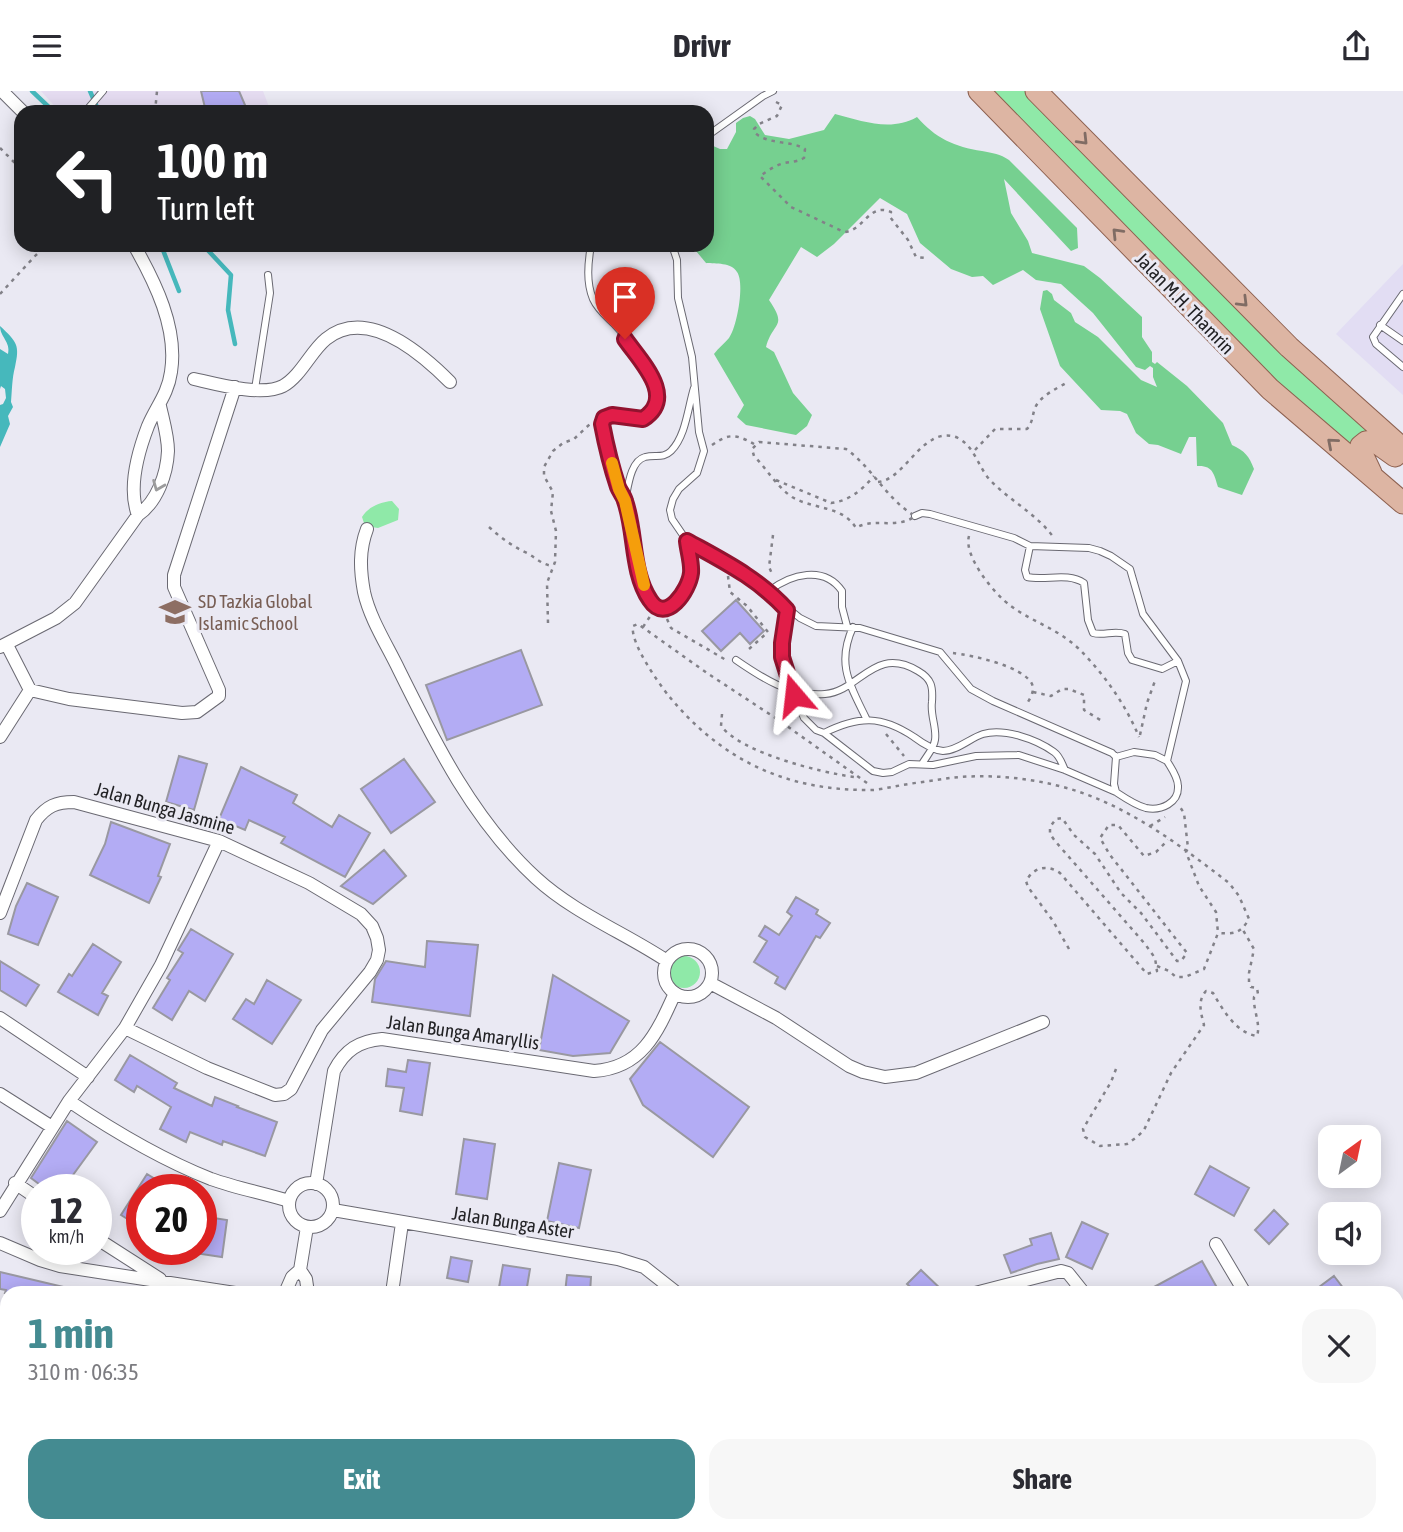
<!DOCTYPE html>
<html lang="en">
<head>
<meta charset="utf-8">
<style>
	body { margin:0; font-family:"Asap Condensed",sans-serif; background:#f7f7f7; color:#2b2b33; height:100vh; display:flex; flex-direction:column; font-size:26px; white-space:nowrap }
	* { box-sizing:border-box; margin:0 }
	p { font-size:23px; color:#7c7c81 }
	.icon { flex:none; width:38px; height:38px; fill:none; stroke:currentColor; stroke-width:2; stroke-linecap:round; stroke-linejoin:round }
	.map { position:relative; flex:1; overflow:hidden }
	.sheet { position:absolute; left:0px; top:1195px; width:1404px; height:247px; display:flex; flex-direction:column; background:#fff; border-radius:21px 21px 0 0; box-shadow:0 4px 18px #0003 }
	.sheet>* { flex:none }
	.guide { position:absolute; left:14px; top:14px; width:700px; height:147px; border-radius:21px; box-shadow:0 4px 18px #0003; background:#202124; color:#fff; overflow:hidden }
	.needle { width:46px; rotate:33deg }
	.buttons { position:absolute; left:1318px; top:1034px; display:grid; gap:14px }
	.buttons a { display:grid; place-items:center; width:63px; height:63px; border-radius:14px; background:#fff; box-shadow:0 4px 18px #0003; font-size:35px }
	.speed { position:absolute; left:21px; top:1083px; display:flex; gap:14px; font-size:35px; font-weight:700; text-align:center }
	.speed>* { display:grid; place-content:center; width:91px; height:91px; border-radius:50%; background:#fff; box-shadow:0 4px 18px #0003; line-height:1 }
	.speed small { font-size:18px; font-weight:400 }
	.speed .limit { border:10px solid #d22; background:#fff; color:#111 }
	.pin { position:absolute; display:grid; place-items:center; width:60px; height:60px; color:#fff; margin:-72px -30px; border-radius:50% 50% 50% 0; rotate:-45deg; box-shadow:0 0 7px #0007 }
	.pin .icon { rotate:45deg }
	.me { position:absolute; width:77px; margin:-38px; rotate:343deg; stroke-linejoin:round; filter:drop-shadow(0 0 5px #0008) }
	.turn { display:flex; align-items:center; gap:24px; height:147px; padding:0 28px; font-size:32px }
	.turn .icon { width:91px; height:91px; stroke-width:2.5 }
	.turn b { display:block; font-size:49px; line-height:60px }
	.round { display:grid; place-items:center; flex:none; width:74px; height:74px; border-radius:21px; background:#f7f7f7 }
	.head { display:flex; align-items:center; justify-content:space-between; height:119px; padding:0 28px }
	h1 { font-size:42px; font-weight:700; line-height:52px; color:#448b91 }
	.cta { display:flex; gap:14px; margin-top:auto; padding:14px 28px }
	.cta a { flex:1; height:80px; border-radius:21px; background:#448b91; color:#fff; font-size:28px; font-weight:700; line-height:80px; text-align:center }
	.cta a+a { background:#f7f7f7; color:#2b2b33 }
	header { display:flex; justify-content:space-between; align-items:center; height:91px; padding:0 28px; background:#fff; font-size:32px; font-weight:700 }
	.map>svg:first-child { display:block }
	.commercial { fill:#e5dcf1 }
	.medical { fill:#e2ddf3 }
	.green { fill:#8fe9a8 }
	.forest { fill:#76d090 }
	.water { fill:#46b8bc }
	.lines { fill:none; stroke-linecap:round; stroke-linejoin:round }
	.stream { stroke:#46b8bc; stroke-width:4.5 }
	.building { fill:#b3acf4; stroke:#9998a1; stroke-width:2 }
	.lane-casing { stroke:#6a6972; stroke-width:8 }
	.street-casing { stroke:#6a6972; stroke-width:14 }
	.primary-casing { stroke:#8d6150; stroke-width:23 }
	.path { stroke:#828188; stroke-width:2.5; stroke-dasharray:3.5 5; stroke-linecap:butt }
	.lane { stroke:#fff; stroke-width:6 }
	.street { stroke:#fff; stroke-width:12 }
	.primary { stroke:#ddb5a3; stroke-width:21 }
	.oneway { stroke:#806c64 }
	.oneway2 { stroke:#9c9c9d }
	.route-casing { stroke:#92132f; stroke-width:18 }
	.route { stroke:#e11d48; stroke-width:12 }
	.slow { stroke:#f59e0b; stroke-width:12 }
	.labels { text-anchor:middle; stroke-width:6; stroke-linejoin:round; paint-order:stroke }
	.street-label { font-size:19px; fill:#232326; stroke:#eae9f3 }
	.education-label { font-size:19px; fill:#785e54; stroke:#eae9f3; text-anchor:start }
</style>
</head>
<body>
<header><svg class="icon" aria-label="menu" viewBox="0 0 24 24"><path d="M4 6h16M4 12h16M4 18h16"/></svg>Drivr<svg class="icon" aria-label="share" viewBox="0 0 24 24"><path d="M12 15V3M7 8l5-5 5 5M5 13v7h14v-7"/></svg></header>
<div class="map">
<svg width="1403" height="1441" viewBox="0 0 1403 1441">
	<rect width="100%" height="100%" fill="#eae9f3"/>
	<!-- commercial -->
	<path class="commercial" d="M41 0H263L271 21H60Z"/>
	<!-- medical -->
	<path class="medical" d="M1403 173V304L1336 243Z"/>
	<!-- green -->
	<path class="green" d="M991 0H1026L1174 155 1269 249 1368 339 1361 341 1354 349 1355 360C1223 252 1109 123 991 0Z
		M392 410 399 418 398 429 378 437 365 435 362 426C368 416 380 411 392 410Z
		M668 881a16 16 0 1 1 32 0a16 16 0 1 1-32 0Z"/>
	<!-- forest -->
	<path class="forest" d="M835 23C862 30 891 41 917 26 935 47 955 56 982 60 993 62 1000 63 1009 69L1077 137 1078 157 1071 160 1004 88 1011 122 1028 150 1032 162 1084 175 1100 187 1142 226V246L1152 261V271L1155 273 1157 271 1187 295 1223 332 1232 354C1245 360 1249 365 1254 378L1242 404 1218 396C1214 383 1213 374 1197 375L1196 346H1189L1181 363 1158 354 1149 353 1136 342 1127 323 1120 320 1101 319 1060 275 1040 218 1043 200 1047 199 1052 203 1054 209 1071 222 1075 231 1098 246 1141 289 1157 296 1153 286V277L1150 275 1145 279 1136 276 1093 222 1061 193 1036 189 1023 179 993 194 983 185 972 186 951 178 920 152 907 123 880 107 834 153 817 166 801 156 769 209C788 237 773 230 766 256L774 261 793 302 812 324 807 335 796 344 746 334 737 326 744 314 714 263C718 257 725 252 729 247 737 236 745 192 737 181 731 171 716 173 706 172L691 154H707V57L711 54 720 58H727L736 41V32L743 27 750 25 755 28 765 44 789 48 824 39Z"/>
	<!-- water -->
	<path class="water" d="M0 235C17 251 20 254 15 276 12 287 12 300 11 311L13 316 8 325 10 333 0 356V314L3 313 6 307 5 298 1 295 0 298V258L8 263C11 251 0 246 0 235Z"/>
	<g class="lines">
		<!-- stream -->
		<path class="stream" d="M32 0 54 21
			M90 0 99 21
			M161 154 179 200
			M203 154 231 184 228 219 235 253"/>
	</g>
	<!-- building -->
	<path class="building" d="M201 0H239L248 21H206Z
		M736 509 764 540 750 553 740 542 721 560 702 540Z
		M521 559 542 614 447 649 426 594Z
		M179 665 207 673 194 719 166 711Z
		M404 668 435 711 391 742 361 698Z
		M241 676 297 704 293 712 332 736 339 724 370 742 345 786 281 752 285 746 249 729 245 739 219 728Z
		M111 731 170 753 158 785 161 786 149 812 90 784 105 753Z
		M384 759 406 785 373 813 341 795Z
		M27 792 58 806 38 854 8 843 16 815Z
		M796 806 818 819 816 823 830 832 820 847 816 845 785 898 775 892 778 886 754 871 767 850 759 845 765 835 779 844 792 825 787 821Z
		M191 838 233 863 205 910 189 900 172 929 153 917 170 889 167 887 183 862 178 859Z
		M427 850 478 854 470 925 372 911 375 888 386 870 425 876Z
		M93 853 121 871 102 902 108 905 98 924 58 901 69 883 72 885Z
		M0 870 39 894 26 915 0 899Z
		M553 884 629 930 610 962 573 965 539 959Z
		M267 889 301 909 272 953 233 928 246 908 254 913Z
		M660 951 749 1016 713 1066 643 1014 630 988Z
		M130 964 177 992 174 997 212 1015 215 1006 238 1015 237 1016 277 1031 265 1065 223 1050 222 1054 190 1041 186 1051 160 1038 171 1016 137 995 134 1001 115 989Z
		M408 969 430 972 422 1024 400 1020 404 997 386 995 388 978 406 981Z
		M67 1030 97 1051 62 1099H47L31 1087Z
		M464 1048 495 1053 487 1108 456 1103Z
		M559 1072 591 1079 579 1137 547 1130Z
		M1210 1075 1249 1097 1234 1125 1195 1103Z
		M147 1083 173 1099H142V1137L121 1124Z
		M1274 1119 1288 1133 1269 1153 1255 1139Z
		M201 1125 227 1129 222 1166 201 1163Z
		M1082 1131 1108 1143 1092 1178 1066 1166Z
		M1051 1142 1059 1168 1037 1173 1011 1182 1004 1164 1032 1154 1030 1148Z
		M451 1166 472 1170 468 1191 447 1187Z
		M1202 1170 1220 1202H1143Z
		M503 1174 530 1178 526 1202H498Z
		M921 1179 945 1202H917L907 1193Z
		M0 1181 72 1198 71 1202H5L6 1199 0 1198Z
		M567 1184 591 1186 590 1202H565Z
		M1334 1185 1347 1202H1311Z"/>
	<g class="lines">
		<!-- lane casing -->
		<g class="lane-casing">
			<path id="lane" d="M85 21 103 0
				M707 45 763 5 773 0
				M591 154C588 172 586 191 593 208 598 219 606 225 614 233 626 245 659 291 659 307 659 317 651 323 643 328L612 324 604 327 602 333C606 354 611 375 619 396 620 401 624 405 625 410 636 441 631 481 650 509 666 534 689 499 691 482 692 473 688 460 687 450
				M672 154 677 169 678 207 692 266 699 341 704 360 697 382 679 398 673 408 670 419 672 428 687 450 740 479 800 527 816 535 860 537 940 561 971 598 993 610 1112 662 1116 666
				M1403 203 1373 246 1376 253 1403 276
				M1380 234 1403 250
				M255 298 270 202 268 184
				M625 410C628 397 630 370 645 366 655 363 663 368 671 360 686 345 688 316 694 297
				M915 425 922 422 930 423 1014 447 1030 455 1089 457 1100 460 1111 465 1130 478 1143 523 1178 570 1186 590 1167 670
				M1030 455 1025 479 1027 486C1046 490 1067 481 1084 492L1088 529 1093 542C1104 545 1114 539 1125 543L1128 562 1132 569 1162 578 1178 570
				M769 500C791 483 824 474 842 500V516L847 535
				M787 519 782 566 794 604 804 627 816 639 824 642 873 680 883 682 892 681 909 673 933 674 976 665 1019 664 1065 679 1116 701
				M853 536C836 573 850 594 866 627
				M736 569C762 587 791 606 825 603 860 600 874 554 918 580 932 588 933 596 932 611 930 624 937 637 935 649 934 657 926 666 922 673
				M824 642C859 625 881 624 914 646 922 652 933 659 943 660 957 660 970 647 983 643 1004 637 1036 648 1054 661 1060 665 1062 673 1065 679
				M1134 661 1155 664 1167 670C1171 677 1178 686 1178 695 1179 712 1161 720 1146 717 1135 714 1125 707 1116 701L1114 693 1116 666Z"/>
		</g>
		<!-- street casing -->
		<g class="street-casing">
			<path id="street" d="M2 0 23 21
				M134 154C155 191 178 237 171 281 168 303 156 316 148 335 138 361 128 398 138 424
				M194 288C216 293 262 306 283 295 301 285 311 260 326 248 367 215 421 262 450 291
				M367 438C359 459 360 479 364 501 370 528 387 554 399 579 436 654 474 730 536 787 574 822 625 842 667 870
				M0 556 56 527 75 512 138 424C157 411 167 383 168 360 168 345 163 329 160 315
				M30 599 69 608 182 622 197 621 219 605V599L174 496V484L235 296
				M0 646 30 599 7 554
				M0 822 36 729C47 715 56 711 74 711L219 750 309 792 361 823 372 835 377 847 379 859 377 869 370 881 322 939 291 998 284 1003 275 1004 207 977 125 937
				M664 882a24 24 0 1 1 48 0a24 24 0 1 1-48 0Z
				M710 892 776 927 849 975 863 981 885 986 916 982 1043 931
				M0 927 88 986
				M0 1003 52 1036
				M69 1010C115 1041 160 1068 211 1088 236 1097 263 1102 289 1110
				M289 1114a22 22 0 1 1 44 0a22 22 0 1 1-44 0Z
				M15 1092 37 1107
				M316 1093 334 980C345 959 359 950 382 948L594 980C642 977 657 942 675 902
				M333 1119 618 1168 644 1176 677 1202
				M0 1120 69 1010 125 937 161 874 219 750
				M96 1147 160 1188
				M0 1152 40 1169 60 1175 235 1202
				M1216 1153 1245 1202
				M300 1179 306 1188 308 1202
				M285 1202 292 1186 300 1179 307 1136
				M392 1202 402 1132
				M975 1202 1061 1180 1068 1182 1084 1202
				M0 1317 7 1320
				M1396 1365 1403 1366
				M0 1370 7 1371
				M0 1414 7 1416
				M103 1435 130 1441
				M243 1435 252 1441
				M394 1435 431 1441
				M579 1435 594 1441
				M989 1435 994 1441
				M1136 1435 1141 1441
				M1244 1435V1441
				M1365 1435 1366 1441
				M276 1441 285 1435
				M747 1441 750 1435
				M923 1441 929 1435
				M1179 1441 1192 1435"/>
		</g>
		<!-- primary casing -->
		<g class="primary-casing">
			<path id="primary" d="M979 0 1270 298 1403 412
				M1036 0 1289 256 1403 358
				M1371 382 1363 365 1361 355 1366 351 1374 350 1395 365"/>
		</g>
		<!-- path -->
		<path class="path" d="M776 11 782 14 777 25 759 33 754 38 755 42C769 54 790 49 805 58L804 67C795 72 789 70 781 73 774 75 766 81 760 85L791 116 844 141C864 140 869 111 891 121L890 126 908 149 916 166 925 167
			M155 21 157 0
			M0 57 21 78
			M0 203 36 164 48 154
			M759 351 846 358C873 377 886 408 915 425 897 439 873 426 856 437 842 414 814 419 792 406 776 395 767 378 754 365L752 358Z
			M712 354C729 342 736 343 754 353
			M975 359 995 338H1027C1033 331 1032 325 1035 317 1040 305 1056 298 1066 292
			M776 389 831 412C849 410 862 399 874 385
			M878 391C899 389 913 359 932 349 939 344 950 343 958 347 975 356 978 376 990 389 1010 410 1037 423 1054 447
			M489 436C501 447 512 455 527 462 536 467 541 473 552 475
			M773 444 769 476 773 485
			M969 445C963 465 995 504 1011 515 1034 532 1057 537 1079 558 1104 583 1126 614 1139 646
			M728 485 730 501 747 515 768 541 749 558 745 557
			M667 528 671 537 726 569
			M548 532 547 492 555 471 556 440 551 420 553 401 544 385V376L553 360 563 352 574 348 591 332
			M643 536 651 524
			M953 562C971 564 1023 575 1032 593 1035 600 1030 608 1026 614
			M1033 601 1051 605 1062 598H1069L1084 604V619L1102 630
			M722 623 721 635C742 662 819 681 854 686
			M886 643 904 665
			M1140 644 1147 612 1156 587
			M867 692 777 628 707 582 638 533 633 535C630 552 658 591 668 604 722 670 787 700 871 699 878 699 885 697 892 696 911 692 931 690 950 687 984 683 1022 686 1055 694 1121 709 1177 752 1229 792L1239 805 1249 828C1240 843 1234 843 1218 842
			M1150 735 1165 726
			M1069 858 1053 830 1028 796 1026 790C1034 776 1047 773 1060 782L1147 883 1157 880 1155 867 1145 853 1055 750 1050 743V736L1056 728 1062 727 1074 744 1095 763 1121 802 1141 822 1177 870H1181L1187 862 1110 764 1100 747 1109 734H1118L1144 765 1156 761 1168 749
			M1157 875 1169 880 1176 886H1185L1204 878 1218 842 1216 821 1199 795 1186 761 1188 757 1184 722 1180 716
			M1116 978 1111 991 1083 1038 1085 1046 1100 1055 1127 1053 1137 1046 1144 1039 1171 982 1204 934C1201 922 1197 910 1206 900L1213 902C1223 919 1236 942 1257 945 1261 933 1253 919 1254 906L1258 903 1257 897 1251 896 1249 891V882L1254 858 1243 839"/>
		<!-- lane -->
		<use href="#lane" class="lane"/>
		<!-- street -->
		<use href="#street" class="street"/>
		<!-- primary -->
		<use href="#primary" class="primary"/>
	</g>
	<!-- one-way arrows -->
	<defs><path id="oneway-chevron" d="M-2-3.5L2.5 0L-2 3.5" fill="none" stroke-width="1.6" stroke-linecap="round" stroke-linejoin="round" transform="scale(1.75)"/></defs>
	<g class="oneway">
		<use href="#oneway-chevron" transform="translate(1083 49) rotate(46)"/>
		<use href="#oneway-chevron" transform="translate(1117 142) rotate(-134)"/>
		<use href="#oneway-chevron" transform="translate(1243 211) rotate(45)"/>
		<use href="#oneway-chevron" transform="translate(1332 352) rotate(-139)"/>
	</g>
	<use class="oneway2" href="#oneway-chevron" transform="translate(158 395) rotate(112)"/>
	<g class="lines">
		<!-- route casing -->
		<g class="route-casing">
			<path id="route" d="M625 248C641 271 677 306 643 328L612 324 604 327 602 333C606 354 611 375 618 396 620 401 624 405 625 410 636 441 631 481 650 509 666 534 689 499 691 482 692 472 688 460 687 450 723 470 758 487 787 519L782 552V566L794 604"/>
		</g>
		<!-- route -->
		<use href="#route" class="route"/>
		<!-- slow -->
		<path class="slow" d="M612 372 619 398 625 410 644 494"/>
	</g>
	<!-- icons -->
	<defs>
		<g id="school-bare" transform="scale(2.415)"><path d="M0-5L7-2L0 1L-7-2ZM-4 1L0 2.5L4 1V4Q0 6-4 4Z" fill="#8d6e63" stroke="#eae9f3" stroke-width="2.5" paint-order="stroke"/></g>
	</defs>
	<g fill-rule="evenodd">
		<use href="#school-bare" x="175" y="521"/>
	</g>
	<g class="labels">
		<!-- street labels -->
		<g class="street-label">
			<text transform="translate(1185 212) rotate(46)" y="7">Jalan M.H. Thamrin</text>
			<text transform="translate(165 717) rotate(16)" y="7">Jalan Bunga Jasmine</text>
			<text transform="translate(463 941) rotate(8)" y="7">Jalan Bunga Amaryllis</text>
			<text transform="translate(513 1131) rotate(9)" y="7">Jalan Bunga Aster</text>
		</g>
		<!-- education labels -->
		<g class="education-label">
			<text x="198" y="517">SD Tazkia Global<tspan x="198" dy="22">Islamic School</tspan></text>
		</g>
	</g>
</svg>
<div class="buttons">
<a><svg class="needle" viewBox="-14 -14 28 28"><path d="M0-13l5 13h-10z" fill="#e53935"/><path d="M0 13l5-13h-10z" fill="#7c7c81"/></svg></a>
<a><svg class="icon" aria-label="sound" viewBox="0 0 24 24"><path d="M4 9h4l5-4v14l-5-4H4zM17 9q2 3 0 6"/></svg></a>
</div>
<div class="speed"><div>12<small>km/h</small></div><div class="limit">20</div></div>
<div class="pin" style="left:625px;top:248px;background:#d93025"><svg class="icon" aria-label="arrive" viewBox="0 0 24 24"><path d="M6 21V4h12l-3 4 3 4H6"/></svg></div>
<svg class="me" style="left:794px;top:604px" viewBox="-20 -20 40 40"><path d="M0-17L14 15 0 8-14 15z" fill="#e11d48" stroke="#fff" stroke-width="4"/></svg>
<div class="guide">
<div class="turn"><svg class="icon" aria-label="left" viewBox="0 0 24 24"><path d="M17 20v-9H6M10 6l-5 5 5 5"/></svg><div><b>100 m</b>Turn left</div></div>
</div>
<section class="sheet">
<div class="head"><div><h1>1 min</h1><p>310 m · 06:35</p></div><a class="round"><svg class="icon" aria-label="close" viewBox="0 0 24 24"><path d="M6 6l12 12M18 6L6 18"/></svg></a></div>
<div class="cta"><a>Exit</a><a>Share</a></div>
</section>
</div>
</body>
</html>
